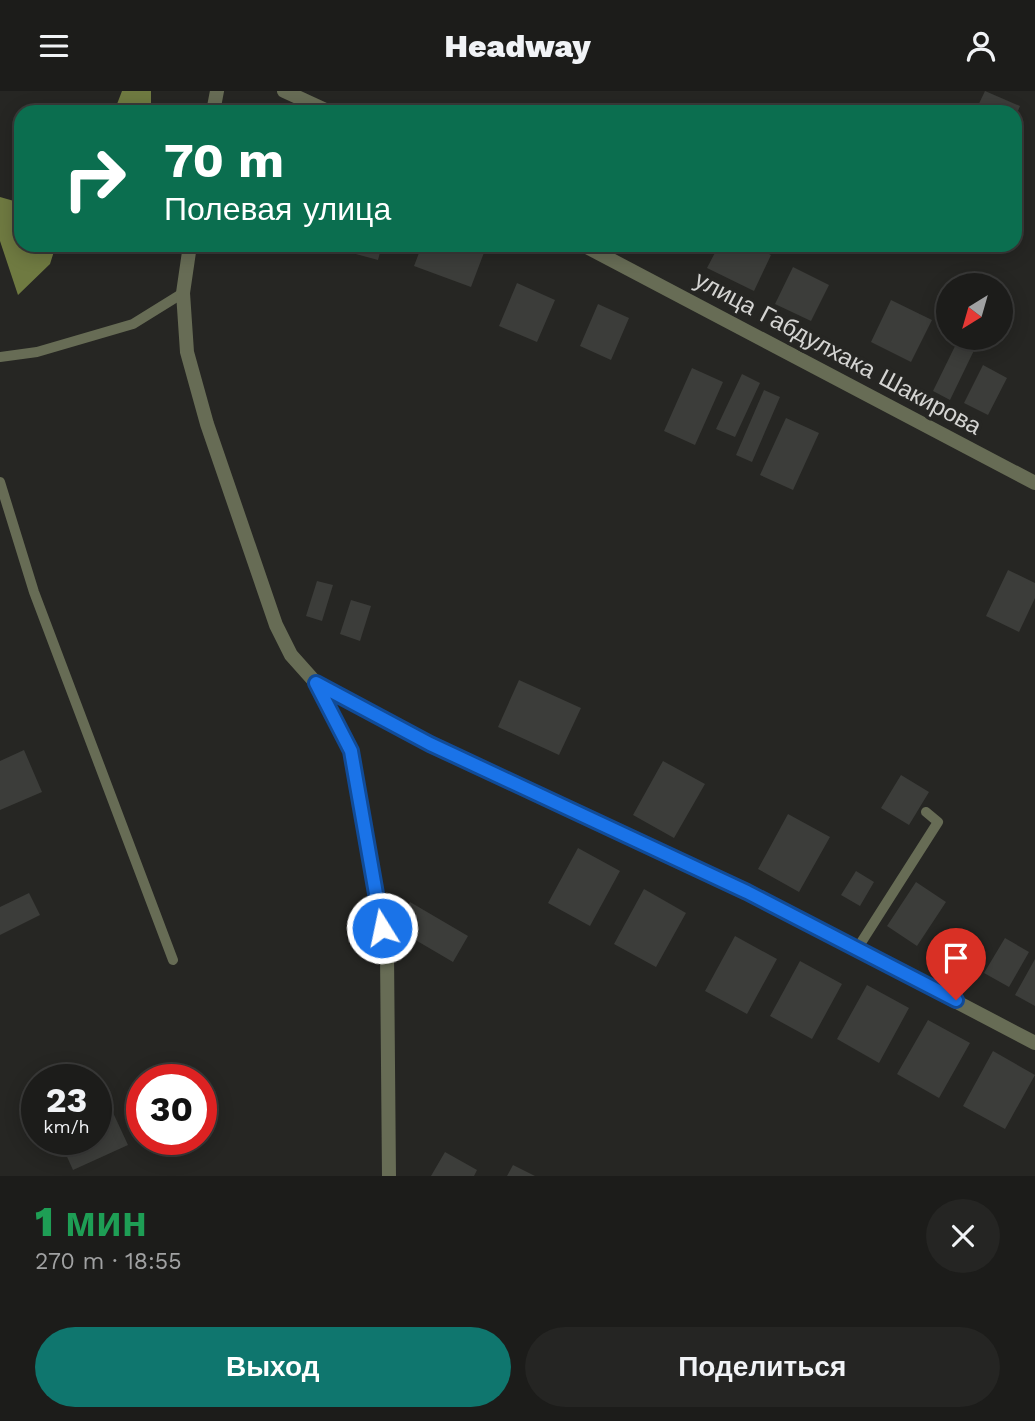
<!DOCTYPE html>
<html lang="ru">
<head>
<meta charset="utf-8">
<style>
	body { margin:0; font-family:"Work Sans",sans-serif; background:#252523; color:#f1f3f6; height:100vh; display:flex; flex-direction:column; font-size:26px; white-space:nowrap }
	* { box-sizing:border-box; margin:0 }
	p { font-size:23px; color:#a0a1a2 }
	.icon { flex:none; width:38px; height:38px; fill:none; stroke:currentColor; stroke-width:2; stroke-linecap:round; stroke-linejoin:round }
	.map { position:relative; height:1085px; overflow:hidden }
	.panel { display:flex; flex-direction:column; background:#1c1c1a; flex:1 }
	.panel>* { flex:none }
	.guide { position:absolute; left:14px; top:14px; width:1008px; height:147px; border-radius:21px; box-shadow:0 4px 18px #0003,0 0 0 2px #3a3a39; background:#0b6e4f; color:#fff; overflow:hidden }
	.needle { width:46px; rotate:217deg }
	.controls { position:absolute; left:936px; top:182px; display:grid; gap:14px }
	.controls a { display:grid; place-items:center; width:77px; height:77px; border-radius:50%; background:#1c1c1a; box-shadow:0 4px 18px #0003,0 0 0 2px #3a3a39; font-size:35px }
	.speed { position:absolute; left:21px; top:973px; display:flex; gap:14px; font-size:35px; font-weight:700; text-align:center }
	.speed>* { display:grid; place-content:center; width:91px; height:91px; border-radius:50%; background:#1c1c1a; box-shadow:0 4px 18px #0003,0 0 0 2px #3a3a39; line-height:1 }
	.speed small { font-size:18px; font-weight:400 }
	.speed .limit { border:10px solid #d22; background:#fff; color:#111 }
	.pin { position:absolute; display:grid; place-items:center; width:60px; height:60px; color:#fff; margin:-72px -30px; border-radius:50% 50% 50% 0; rotate:-45deg; box-shadow:0 0 7px #0007 }
	.pin .icon { rotate:45deg }
	.me { position:absolute; width:77px; margin:-38px; rotate:350deg; stroke-linejoin:round; filter:drop-shadow(0 0 5px #0008) }
	.turn { display:flex; align-items:center; gap:24px; height:147px; padding:0 35px; font-size:32px }
	.turn .icon { width:91px; height:91px; stroke-width:2.5 }
	.turn b { display:block; font-size:49px; line-height:60px }
	.round { display:grid; place-items:center; flex:none; width:74px; height:74px; border-radius:37px; background:#252523 }
	.headline { display:flex; align-items:center; justify-content:space-between; height:119px; padding:0 35px }
	h1 { font-size:42px; font-weight:800; line-height:52px; color:#1e9e55 }
	.primary-button { display:flex; gap:14px; margin-top:auto; padding:14px 35px }
	.primary-button a { flex:1; height:80px; border-radius:42px; background:#0f766e; color:#fff; font-size:28px; font-weight:800; line-height:80px; text-align:center }
	.primary-button a+a { background:#252523; color:#f1f3f6 }
	header { display:flex; justify-content:space-between; align-items:center; height:91px; padding:0 35px; background:#1c1c1a; font-size:32px; font-weight:800 }
	.map>svg:first-child { display:block }
	.water { fill:#6f7a41 }
	.building { fill:#3c3d3a }
	.lines { fill:none; stroke-linecap:round; stroke-linejoin:round }
	.lane { stroke:#676c55; stroke-width:10 }
	.street { stroke:#676c55; stroke-width:14 }
	.route-casing { stroke:#114b97; stroke-width:18 }
	.route { stroke:#1a73e8; stroke-width:12 }
	.labels { text-anchor:middle; stroke-width:7; stroke-linejoin:round; paint-order:stroke }
	.street-label { font-size:24px; fill:#d4d4d2; stroke:#262623 }
</style>
</head>
<body>
<header><svg class="icon" aria-label="menu" viewBox="0 0 24 24"><path d="M4 6h16M4 12h16M4 18h16"/></svg>Headway<svg class="icon" aria-label="person" viewBox="0 0 24 24"><circle cx="12" cy="8" r="4"/><path d="M4 21q1-7 8-7t8 7"/></svg></header>
<div class="map">
<svg width="1035" height="1085" viewBox="0 0 1035 1085">
	<rect width="100%" height="100%" fill="#262623"/>
	<!-- water -->
	<path class="water" d="M122 0H151V21H114Z
		M0 106 21 112V154H56L50 173 18 204 0 150Z"/>
	<!-- building -->
	<path class="building" d="M985 0 1020 15 1015 27V21H975Z
		M342 154H382L378 169 341 159Z
		M422 154H472L485 159 471 196 414 175Z
		M719 154H751L771 164 754 200 707 177Z
		M793 176 829 194 811 230 775 213Z
		M517 192 555 209 537 251 499 235Z
		M891 209 932 229 911 271 871 251Z
		M598 213 629 227 611 269 580 255Z
		M959 247H980L950 309 933 300Z
		M983 274 1007 287 988 324 964 312Z
		M692 277 723 291 695 354 664 340Z
		M742 283 760 292 735 346 716 338Z
		M764 299 780 306 752 371 736 364Z
		M786 327 819 342 793 399 760 384Z
		M1008 479 1035 492V507L1019 541 986 525Z
		M317 490 333 494 322 530 306 525Z
		M351 509 371 515 360 550 340 543Z
		M519 589 581 617 559 664 498 636Z
		M24 659 42 701 0 719V670Z
		M663 670 705 693 674 747 633 724Z
		M901 684 929 701 909 734 881 717Z
		M788 723 830 746 799 801 758 778Z
		M578 757 620 780 590 835 548 812Z
		M856 780 874 791 860 815 841 804Z
		M916 791 946 811 917 855 887 835Z
		M644 798 686 822 656 876 614 853Z
		M29 802 40 824 0 844V816Z
		M410 811 468 845 453 871 395 837Z
		M735 845 777 868 747 923 705 900Z
		M1005 847 1029 861 1009 896 984 882Z
		M1035 868V915L1015 904Z
		M800 870 842 893 812 948 770 925Z
		M867 894 909 917 879 972 837 948Z
		M928 929 970 952 939 1007 897 983Z
		M993 960 1035 984 1005 1038 963 1015Z
		M109 1013 128 1054 73 1079 59 1048H96V1019Z
		M445 1061 477 1079 474 1085H431Z
		M513 1074 535 1085H507Z"/>
	<g class="lines">
		<!-- lane -->
		<path class="lane" d="M0 266 37 261 133 233 183 202
			M0 391 34 501 173 869
			M857 858 938 731 926 721"/>
		<!-- street -->
		<path class="street" d="M284 0 330 21
			M213 21 217 0
			M190 154 183 202 187 261 207 333 276 534 291 564 316 592 351 660 387 862 389 1085
			M583 154 1035 392
			M317 592 430 653 747 801 1035 952"/>
	</g>
	<g class="lines">
		<!-- route casing -->
		<g class="route-casing">
			<path id="route" d="M382 837 351 660 316 592 430 653 747 801 956 909"/>
		</g>
		<!-- route -->
		<use href="#route" class="route"/>
	</g>
	<g class="labels">
		<!-- street labels -->
		<g class="street-label">
			<text transform="translate(838 262) rotate(28)" y="8">улица Габдулхака Шакирова</text>
		</g>
	</g>
</svg>
<div class="controls">
<a><svg class="needle" viewBox="-14 -14 28 28"><path d="M0-13l5 13h-10z" fill="#e53935"/><path d="M0 13l5-13h-10z" fill="#a0a1a2"/></svg></a>
</div>
<div class="speed"><div>23<small>km/h</small></div><div class="limit">30</div></div>
<div class="pin" style="left:956px;top:909px;background:#d93025"><svg class="icon" aria-label="arrive" viewBox="0 0 24 24"><path d="M6 21V4h12l-3 4 3 4H6"/></svg></div>
<svg class="me" style="left:382px;top:837px" viewBox="-20 -20 40 40"><circle r="17" fill="#1a73e8" stroke="#fff" stroke-width="3"/><path d="M0-11L8 9 0 5-8 9z" fill="#fff"/></svg>
<div class="guide">
<div class="turn"><svg class="icon" aria-label="right" viewBox="0 0 24 24"><path d="M7 20v-9h11M14 6l5 5-5 5"/></svg><div><b>70 m</b>Полевая улица</div></div>
</div>
</div>
<section class="panel">
<div class="headline"><div><h1>1 мин</h1><p>270 m · 18:55</p></div><a class="round"><svg class="icon" aria-label="close" viewBox="0 0 24 24"><path d="M6 6l12 12M18 6L6 18"/></svg></a></div>
<div class="primary-button"><a>Выход</a><a>Поделиться</a></div>
</section>
</body>
</html>
